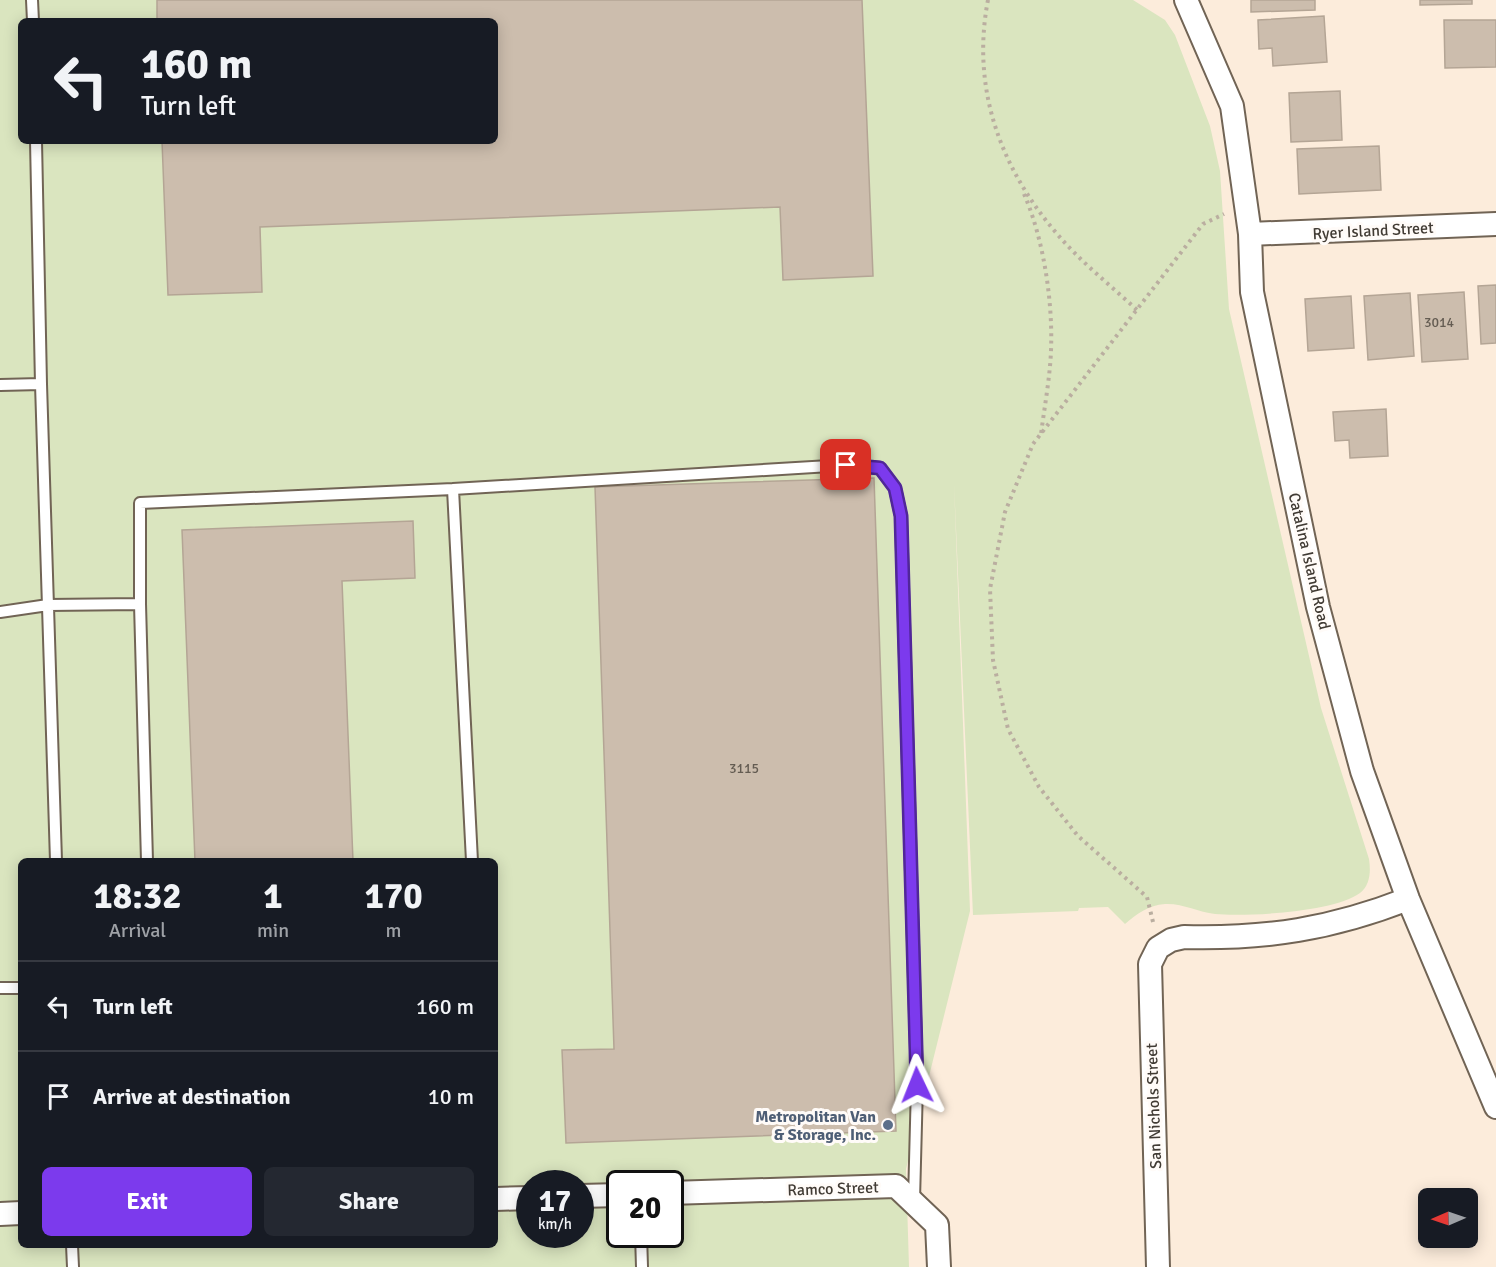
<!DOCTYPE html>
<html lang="en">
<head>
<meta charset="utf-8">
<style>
	body { margin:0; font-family:Signika,sans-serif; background:#242831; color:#f1f3f6; height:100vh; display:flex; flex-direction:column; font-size:22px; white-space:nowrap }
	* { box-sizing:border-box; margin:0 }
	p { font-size:20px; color:#9ea1a6 }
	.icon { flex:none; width:33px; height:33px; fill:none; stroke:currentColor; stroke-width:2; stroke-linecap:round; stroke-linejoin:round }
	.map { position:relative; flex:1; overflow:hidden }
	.side { position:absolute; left:18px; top:858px; width:480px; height:390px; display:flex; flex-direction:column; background:#171b24; border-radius:9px; box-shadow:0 3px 15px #0003 }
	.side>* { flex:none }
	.hud { position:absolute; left:18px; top:18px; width:480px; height:126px; border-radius:9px; box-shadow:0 3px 15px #0003; background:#171b24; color:#f1f3f6; overflow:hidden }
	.needle { width:39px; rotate:268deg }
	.buttons { position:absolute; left:1418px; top:1188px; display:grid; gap:12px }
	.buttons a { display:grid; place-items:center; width:60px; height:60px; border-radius:9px; background:#171b24; box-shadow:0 3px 15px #0003; font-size:30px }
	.speed { position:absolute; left:516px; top:1170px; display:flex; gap:12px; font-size:30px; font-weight:700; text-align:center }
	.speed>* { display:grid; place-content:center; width:78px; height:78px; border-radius:50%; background:#171b24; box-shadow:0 3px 15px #0003; line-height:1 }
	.speed small { font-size:15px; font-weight:400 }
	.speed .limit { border:3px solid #111; border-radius:9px; background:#fff; color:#111 }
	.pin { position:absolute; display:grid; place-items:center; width:51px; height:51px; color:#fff; margin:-26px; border-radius:12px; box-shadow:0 3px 9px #0006 }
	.me { position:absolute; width:66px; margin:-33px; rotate:358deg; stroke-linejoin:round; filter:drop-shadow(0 0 4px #0008) }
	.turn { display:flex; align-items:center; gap:21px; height:126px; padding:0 24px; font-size:27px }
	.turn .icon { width:78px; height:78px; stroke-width:2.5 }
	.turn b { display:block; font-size:42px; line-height:51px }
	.eta { display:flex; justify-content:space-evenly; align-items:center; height:102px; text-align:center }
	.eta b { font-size:36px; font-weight:800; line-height:42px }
	.cta { display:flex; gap:12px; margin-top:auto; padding:12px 24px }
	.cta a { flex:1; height:69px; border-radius:9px; background:#7c3aed; color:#fff; font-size:24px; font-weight:800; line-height:69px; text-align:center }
	.cta a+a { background:#242831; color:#f1f3f6 }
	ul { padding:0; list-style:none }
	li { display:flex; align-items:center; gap:18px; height:90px; padding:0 24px; border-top:2px solid #363941 }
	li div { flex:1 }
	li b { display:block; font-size:22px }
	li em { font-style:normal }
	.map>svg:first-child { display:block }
	.green { fill:#dae5bf; fill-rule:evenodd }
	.building { fill:#ccbdad; stroke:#b4a595; stroke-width:1.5 }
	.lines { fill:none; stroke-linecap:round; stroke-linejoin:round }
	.service-casing { stroke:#716455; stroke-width:14 }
	.minor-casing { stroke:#716455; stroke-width:26 }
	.path { stroke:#baaea0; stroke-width:4; stroke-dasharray:3 4.5; stroke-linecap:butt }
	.service { stroke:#fff; stroke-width:10 }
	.minor { stroke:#fff; stroke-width:22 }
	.route-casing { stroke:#51269a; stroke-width:15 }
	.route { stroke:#7c3aed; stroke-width:10 }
	.service-dot { fill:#5c6f8a; stroke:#fffbf8; stroke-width:2 }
	.labels { text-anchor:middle; stroke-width:6; stroke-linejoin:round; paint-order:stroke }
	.number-label { font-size:14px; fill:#645c52 }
	.street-label { font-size:16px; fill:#413b34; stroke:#fffbf8 }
	.service-label { font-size:16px; font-weight:bold; fill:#4e5e75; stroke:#fffbf8; text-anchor:end }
</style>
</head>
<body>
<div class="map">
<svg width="1496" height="1267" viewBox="0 0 1496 1267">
	<rect width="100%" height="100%" fill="#fcecdb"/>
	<!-- green -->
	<path class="green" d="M0 0H1133L1165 20 1175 35 1210 126 1220 171 1229 309 1321 708 1369 859C1371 872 1370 885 1360 893 1335 912 1246 917 1215 914 1198 912 1182 903 1165 904 1148 905 1137 914 1125 924L1108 907 1079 908 1078 911 973 915 954 483 970 911 906 1169 909 1267H0ZM21 21H495V141H21ZM21 861H495V1245H21ZM530 1184H580V1234H530ZM620 1184H670V1234H620Z"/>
	<!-- building -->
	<path class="building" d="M157 0H862L873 276 783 280 780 207 260 227 262 292 168 295 162 141H495V21H157Z
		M1251 0H1315V10L1251 12Z
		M1420 0H1472V4L1420 5Z
		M1324 16 1327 62 1273 66 1272 48 1259 49 1258 20Z
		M1444 20H1496V67L1445 68Z
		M1340 91 1342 140 1291 142 1289 93Z
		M1379 146 1381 190 1299 194 1297 149Z
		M1496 285V343L1481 344 1478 286Z
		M1464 292 1468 359 1422 362 1418 295Z
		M1410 293 1414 356 1368 360 1364 296Z
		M1351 296 1354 348 1308 351 1305 299Z
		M1386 409 1388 456 1350 458 1349 440 1335 441 1333 412Z
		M874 478 896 1131 566 1143 562 1050 614 1049 595 487Z
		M413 521 415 578 342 581 353 861H195L182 530Z"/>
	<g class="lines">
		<!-- service casing -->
		<g class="service-casing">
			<path id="service" d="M32 0 33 21
				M36 141 41 384
				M0 385 41 384 56 861
				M140 604 147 861
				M0 612 48 605 140 604V503L453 489
				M472 861 453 489 846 465 880 468 895 488 901 516 917 1085 914 1200
				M0 988H21
				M641 1234 642 1267
				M72 1245 73 1267"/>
		</g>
		<!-- minor casing -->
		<g class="minor-casing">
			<path id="minor" d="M1186 0 1232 106 1250 234 1252 292 1318 607 1362 771 1408 899 1496 1107
				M1250 234 1496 224
				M670 1193 896 1186 937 1225 939 1267
				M580 1196 620 1195
				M495 1199 530 1198
				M0 1214 21 1213
				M1158 1267 1150 964 1158 948 1171 940 1184 937C1267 939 1331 929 1408 899"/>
		</g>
		<!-- path -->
		<path class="path" d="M988 0C971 88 1000 168 1058 235 1081 262 1111 286 1137 310
			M1024 194C1045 242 1055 313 1050 366 1048 388 1044 411 1041 434
			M1153 922 1147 897 1078 836 1039 787 1008 729 993 660 990 589 1005 512 1033 444 1203 224 1224 214"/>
		<!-- service -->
		<use href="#service" class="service"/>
		<!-- minor -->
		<use href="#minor" class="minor"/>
	</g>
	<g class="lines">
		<!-- route casing -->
		<g class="route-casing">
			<path id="route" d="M846 465 880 468 895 488 901 516 917 1085"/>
		</g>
		<!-- route -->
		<use href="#route" class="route"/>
	</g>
	<!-- markers -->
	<circle class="service-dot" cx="888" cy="1125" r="6"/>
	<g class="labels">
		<!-- number labels -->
		<g class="number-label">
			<text x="1439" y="327">3014</text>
			<text x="744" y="773">3115</text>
		</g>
		<!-- street labels -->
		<g class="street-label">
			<text transform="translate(1373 230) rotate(-3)" y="6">Ryer Island Street</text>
			<text transform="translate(1310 561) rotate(77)" y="6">Catalina Island Road</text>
			<text transform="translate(1153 1106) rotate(-92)" y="6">San Nichols Street</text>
			<text transform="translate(833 1188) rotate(-2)" y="6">Ramco Street</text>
		</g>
		<!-- service labels -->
		<g class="service-label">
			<text x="876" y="1122">Metropolitan Van<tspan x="876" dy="18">&amp; Storage, Inc.</tspan></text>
		</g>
	</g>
</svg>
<div class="buttons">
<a><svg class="needle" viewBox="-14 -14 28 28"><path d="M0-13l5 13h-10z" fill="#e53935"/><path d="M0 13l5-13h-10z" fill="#9ea1a6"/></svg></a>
</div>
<div class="speed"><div>17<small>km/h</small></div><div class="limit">20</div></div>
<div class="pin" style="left:846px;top:465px;background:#d93025"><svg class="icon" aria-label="arrive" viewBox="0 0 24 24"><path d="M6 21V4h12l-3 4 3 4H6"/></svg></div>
<svg class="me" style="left:917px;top:1085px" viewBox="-20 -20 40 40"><path d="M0-17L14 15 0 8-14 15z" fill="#7c3aed" stroke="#fff" stroke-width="4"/></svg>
<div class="hud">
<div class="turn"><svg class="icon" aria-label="left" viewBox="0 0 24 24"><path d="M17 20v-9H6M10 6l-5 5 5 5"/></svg><div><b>160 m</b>Turn left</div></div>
</div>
<section class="side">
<div class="eta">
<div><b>18:32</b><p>Arrival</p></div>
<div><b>1</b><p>min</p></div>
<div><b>170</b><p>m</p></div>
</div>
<ul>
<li><svg class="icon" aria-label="left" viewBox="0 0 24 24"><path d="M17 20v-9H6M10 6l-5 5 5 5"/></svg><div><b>Turn left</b></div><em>160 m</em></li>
<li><svg class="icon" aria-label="arrive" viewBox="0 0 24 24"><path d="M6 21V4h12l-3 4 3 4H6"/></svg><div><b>Arrive at destination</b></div><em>10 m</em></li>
</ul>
<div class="cta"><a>Exit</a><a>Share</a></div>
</section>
</div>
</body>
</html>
